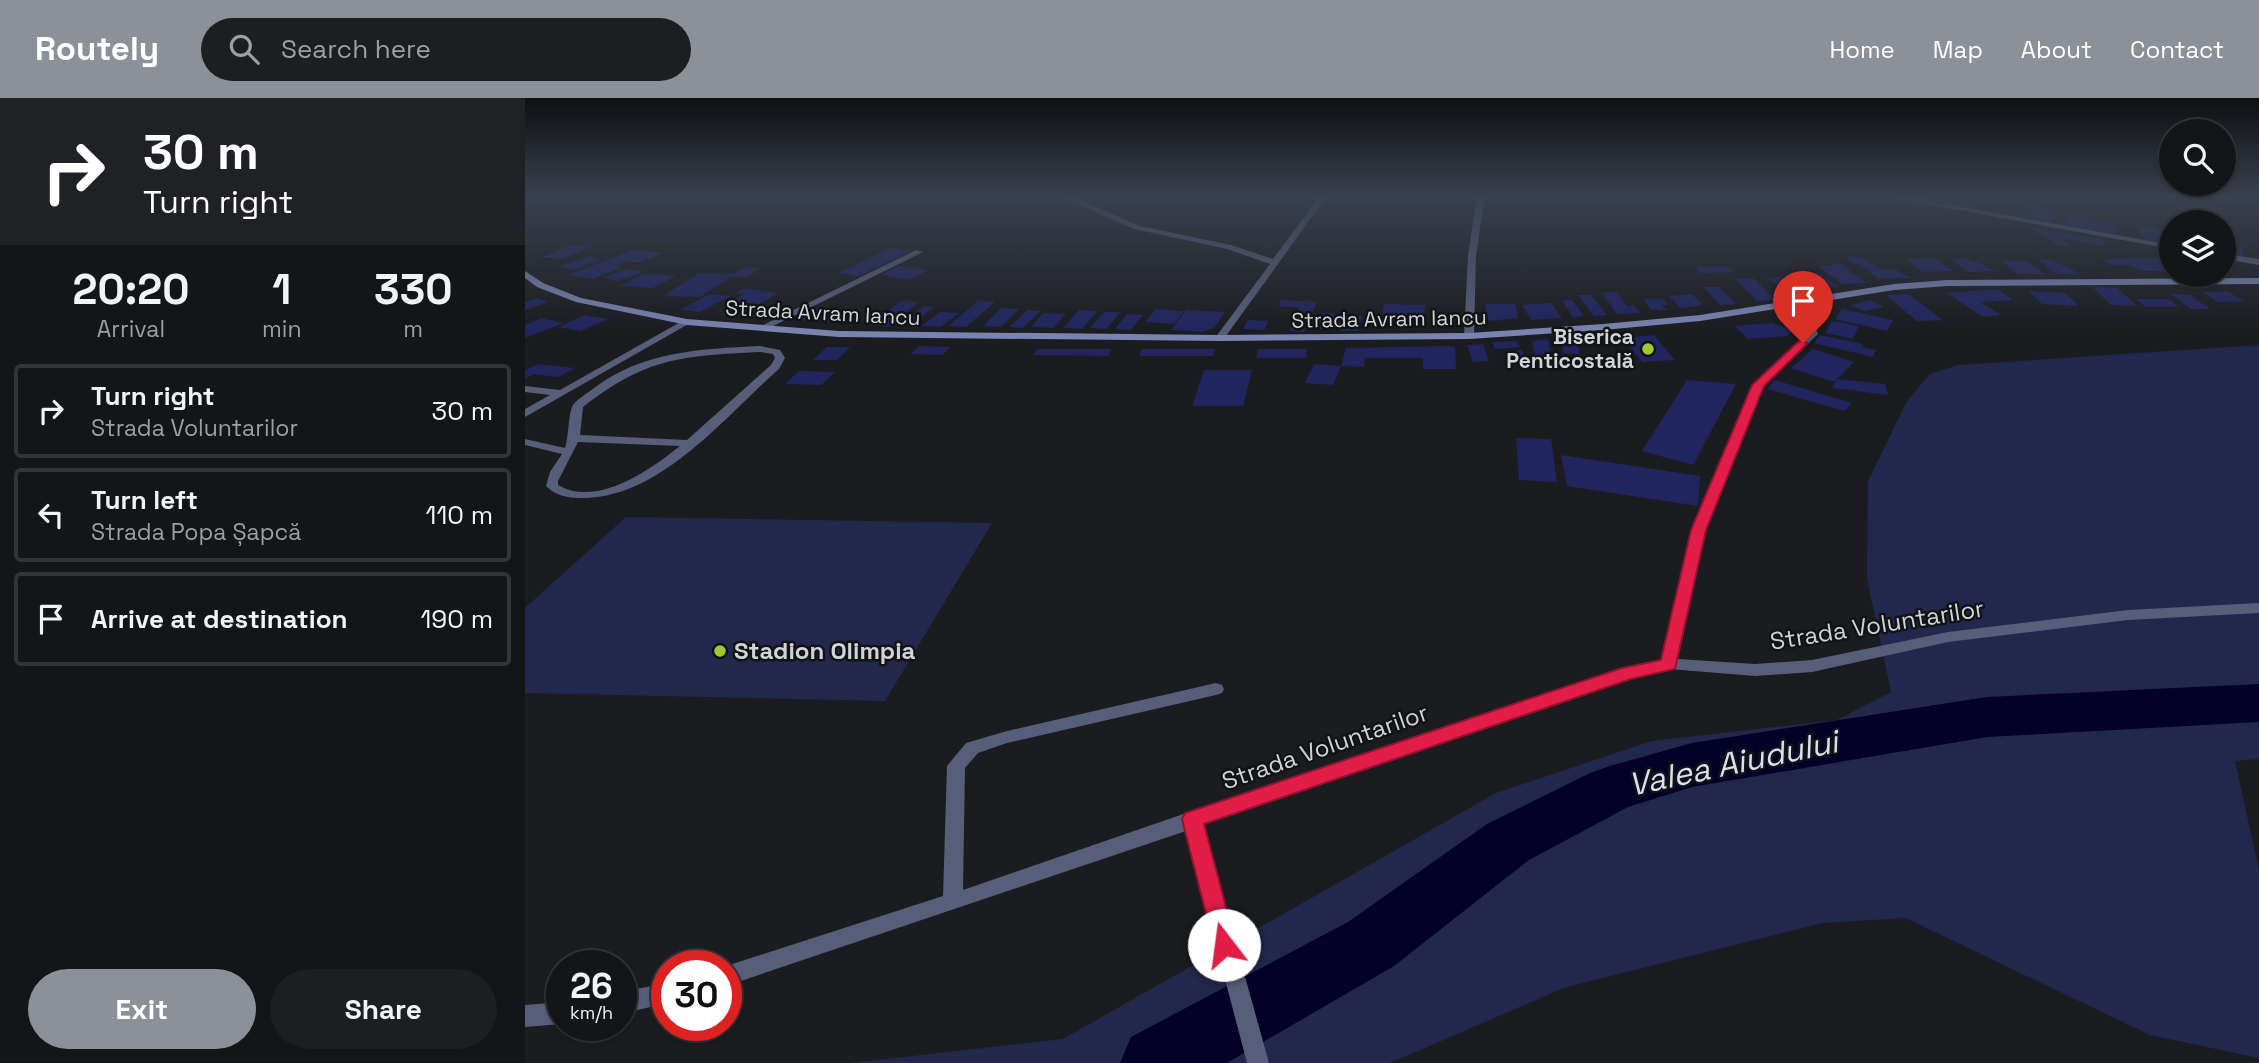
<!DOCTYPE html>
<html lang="en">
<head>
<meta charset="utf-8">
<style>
	body { margin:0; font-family:"Space Grotesk",sans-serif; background:#1d1e21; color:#f1f3f6; height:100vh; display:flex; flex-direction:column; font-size:26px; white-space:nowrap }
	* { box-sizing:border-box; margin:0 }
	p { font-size:23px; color:#9d9fa2 }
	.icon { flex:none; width:38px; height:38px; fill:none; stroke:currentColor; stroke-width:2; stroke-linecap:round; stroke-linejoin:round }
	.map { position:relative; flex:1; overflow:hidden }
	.drawer { display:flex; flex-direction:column; background:#141518; width:525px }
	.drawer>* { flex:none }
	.guide { background:#202124; color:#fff; overflow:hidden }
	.fabs { position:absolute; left:1634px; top:21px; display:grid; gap:14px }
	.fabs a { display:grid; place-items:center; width:77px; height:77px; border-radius:50%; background:#141518; box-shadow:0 2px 5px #0004,0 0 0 2px #333437; font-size:35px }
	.speed { position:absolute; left:21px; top:852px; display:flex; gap:14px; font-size:35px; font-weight:700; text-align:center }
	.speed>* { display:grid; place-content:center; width:91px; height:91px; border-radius:50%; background:#141518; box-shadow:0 2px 5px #0004,0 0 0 2px #333437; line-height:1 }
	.speed small { font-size:18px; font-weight:400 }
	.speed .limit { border:10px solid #d22; background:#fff; color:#111 }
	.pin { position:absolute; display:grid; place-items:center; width:60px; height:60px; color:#fff; margin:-72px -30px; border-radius:50% 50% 50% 0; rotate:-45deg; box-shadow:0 0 7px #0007 }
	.pin .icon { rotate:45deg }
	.me { position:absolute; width:77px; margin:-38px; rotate:345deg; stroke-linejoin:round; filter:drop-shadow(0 0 5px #0008) }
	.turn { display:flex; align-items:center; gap:24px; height:147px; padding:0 28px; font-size:32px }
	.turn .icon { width:91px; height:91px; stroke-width:2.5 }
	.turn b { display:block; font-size:49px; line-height:60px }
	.eta { display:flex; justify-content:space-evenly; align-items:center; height:119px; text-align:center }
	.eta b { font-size:42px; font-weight:700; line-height:49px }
	.action { display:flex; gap:14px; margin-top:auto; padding:14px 28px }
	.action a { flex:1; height:80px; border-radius:42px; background:#8c9099; color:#fff; font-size:28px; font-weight:700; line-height:80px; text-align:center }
	.action a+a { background:#1d1e21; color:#f1f3f6 }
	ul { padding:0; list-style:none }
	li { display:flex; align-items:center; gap:21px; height:94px; margin:0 14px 10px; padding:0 14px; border:4px solid #333437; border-radius:7px }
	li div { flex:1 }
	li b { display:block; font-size:26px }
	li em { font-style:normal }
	header { display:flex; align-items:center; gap:42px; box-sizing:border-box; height:98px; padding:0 35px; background:#8c9099; color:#fff }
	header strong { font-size:33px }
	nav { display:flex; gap:38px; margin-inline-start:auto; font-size:24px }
	.search { width:490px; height:63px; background:#1d1e21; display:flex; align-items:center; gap:18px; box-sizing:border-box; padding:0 24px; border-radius:38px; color:#9d9fa2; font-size:26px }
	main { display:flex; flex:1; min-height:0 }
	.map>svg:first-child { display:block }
	.green { fill:#22284d }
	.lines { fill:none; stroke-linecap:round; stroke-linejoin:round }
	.river { fill:#040027; fill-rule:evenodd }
	.building { fill:#20255e }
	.lane { fill:#575e79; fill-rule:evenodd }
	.street { fill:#575e79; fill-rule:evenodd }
	.secondary { fill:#7983af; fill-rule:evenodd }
	.route { fill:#e11d48; stroke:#92132f; stroke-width:2 }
	.poi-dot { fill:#9fca2d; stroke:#121317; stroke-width:2.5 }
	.labels { text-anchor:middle; stroke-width:5; stroke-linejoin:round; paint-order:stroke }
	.far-street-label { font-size:21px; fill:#d2d3d5; stroke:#121317 }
	.far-poi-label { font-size:21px; font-weight:bold; fill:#d2d3d5; stroke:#121317; text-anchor:end }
	.street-label { font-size:24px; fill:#d2d3d5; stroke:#121317 }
	.poi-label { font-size:24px; font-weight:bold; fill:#d2d3d5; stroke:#121317; text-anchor:start }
	.near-water-label { font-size:32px; font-style:italic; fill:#dadff2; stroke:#121317 }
</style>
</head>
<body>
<header>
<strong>Routely</strong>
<div class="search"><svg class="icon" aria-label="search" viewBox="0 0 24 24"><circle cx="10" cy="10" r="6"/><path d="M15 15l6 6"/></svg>Search here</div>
<nav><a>Home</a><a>Map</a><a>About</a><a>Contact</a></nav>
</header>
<main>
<section class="drawer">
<div class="guide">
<div class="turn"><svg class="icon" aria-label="right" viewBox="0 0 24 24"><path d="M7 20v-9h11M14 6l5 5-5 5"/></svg><div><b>30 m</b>Turn right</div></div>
</div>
<div class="eta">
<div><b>20:20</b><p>Arrival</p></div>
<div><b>1</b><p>min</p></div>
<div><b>330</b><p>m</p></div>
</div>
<ul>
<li><svg class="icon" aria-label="right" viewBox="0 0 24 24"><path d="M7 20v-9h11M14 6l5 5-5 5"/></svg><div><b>Turn right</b><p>Strada Voluntarilor</p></div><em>30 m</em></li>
<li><svg class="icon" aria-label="left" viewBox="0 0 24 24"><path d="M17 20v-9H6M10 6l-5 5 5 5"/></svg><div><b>Turn left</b><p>Strada Popa Șapcă</p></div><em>110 m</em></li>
<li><svg class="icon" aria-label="arrive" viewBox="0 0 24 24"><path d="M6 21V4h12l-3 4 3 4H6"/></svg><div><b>Arrive at destination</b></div><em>190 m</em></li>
</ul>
<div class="action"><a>Exit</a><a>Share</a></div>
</section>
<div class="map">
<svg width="1734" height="965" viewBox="0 0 1734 965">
	<rect width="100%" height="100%" fill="#1b1c20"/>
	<!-- green -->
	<path class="green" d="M1734 247V661L1710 663 1734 772V960L1625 937 1381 820 1297 825 1041 889 865 965H326L538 941 971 695 1127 643 1312 622 1366 594 1342 481 1343 383 1382 303 1405 276 1433 267Z
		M101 419 467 425 360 603 0 595V510Z"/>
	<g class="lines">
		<!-- river -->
		<path class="river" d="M1734 586V624L1462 639 1167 689 1103 709 1004 762 869 868 702 965H595L606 939 823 824 962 726 1065 675 1085 668 1167 645 1462 599Z"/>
	</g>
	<!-- building -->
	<path class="building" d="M1393 98 1448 107 1446 112 1389 102Z
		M1505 109 1529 112 1528 125 1481 117 1482 114 1504 117Z
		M1543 118 1592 127 1590 136 1540 127Z
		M1610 127 1632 129 1643 145 1620 142Z
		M1504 129 1580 142 1579 148 1535 140 1547 148H1534Z
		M46 147 66 149 37 161 18 159Z
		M1699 147 1716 149 1720 159 1703 157Z
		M365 150 385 153 334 178 314 175Z
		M110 151 138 155 113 165 101 163 89 168 97 169 68 181 44 177Z
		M65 158 76 162 46 172 35 168Z
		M1320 159H1336L1357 172 1370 171 1386 180 1353 181 1335 166H1328Z
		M1410 160 1427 173 1397 174 1381 161Z
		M1439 160 1460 167 1469 173 1443 174 1425 161Z
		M1637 160 1647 166V173H1615L1605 167H1586L1576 161Z
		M1512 161 1526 162 1556 176H1531Z
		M1476 163H1502L1519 176H1493Z
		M1316 166 1341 185 1317 186 1293 168Z
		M373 168 403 172 385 182 356 177Z
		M1203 168 1208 174 1174 175 1170 169Z
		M220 169 234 170 221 179H206L175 199 138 198 174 175 210 176Z
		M104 171 118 174 92 183 79 179Z
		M1275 174 1296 191 1282 194 1260 175Z
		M1293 174 1313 189 1299 190 1280 175Z
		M119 176 151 178 127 190 95 188Z
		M1255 179 1276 195 1264 196 1243 180Z
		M1228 180 1250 202 1232 203 1210 181Z
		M1178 189H1194L1211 206 1195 207Z
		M1567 189 1592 190 1612 208 1586 207Z
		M218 191 236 192 253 195 230 209 245 210 230 219 196 217 209 209 199 208 219 196 211 195Z
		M1472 191 1488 202 1455 204 1476 217 1458 219 1422 195Z
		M1504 193 1540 195 1554 208 1517 206Z
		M1092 194 1102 208 1109 207 1115 215 1092 216 1077 195Z
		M1677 194H1703L1719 203 1693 204Z
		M185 196 205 198 175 214 155 212Z
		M1167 196 1177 206 1175 208 1155 210 1144 198Z
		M1384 196 1417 222 1392 223 1361 197Z
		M1646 196 1665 197 1685 211H1666Z
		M1053 197H1066L1082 217 1069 218Z
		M12 200 23 204 0 212V204Z
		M1138 200 1143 207H1137L1141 212H1126L1118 201Z
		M1611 201H1643L1654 209H1621Z
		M756 202 792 204 779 234 764 233 775 209H754Z
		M1047 202 1059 218 1048 219 1037 203Z
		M1346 202 1359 209 1338 213 1325 207Z
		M376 203 394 204 363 229 344 227Z
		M453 203 470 204 441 229 423 228Z
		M1026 205 1037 220 1006 222 997 207Z
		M859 206 900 207 899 220 857 218Z
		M960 206H990L993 220 963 223Z
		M399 208 409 209 386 228 374 227Z
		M289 210 336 212 321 225 273 222Z
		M476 210 494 211 476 229 458 228Z
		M631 211 659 213 649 226 620 224Z
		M1317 211 1368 222 1362 233 1310 221Z
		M502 212 516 213 498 230 484 229Z
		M554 212 573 213 557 231 538 230Z
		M661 212 700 214 690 229 678 234 646 232Z
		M415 214 434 215 416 229 396 228Z
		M579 214H595L582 231 565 230Z
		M518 215 540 216 529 230 506 229Z
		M796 215 812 216 806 231H789Z
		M602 216 618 217 606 232 590 231Z
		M60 217 83 221 56 233 33 229Z
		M819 218H837L833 233H815Z
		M16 220 39 225 0 240V227Z
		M723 222 743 223 739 232 718 231Z
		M1307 223 1334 228 1328 241 1300 235Z
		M1247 225 1267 232 1262 238 1223 241 1209 228Z
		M1129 237 1150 262 1117 264 1098 240Z
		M1295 237 1338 246 1337 249 1351 252 1348 259 1289 245Z
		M1036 239H1052L1054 256 1038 255Z
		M1023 241 1027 263H1010L1007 243Z
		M991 243 995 249 970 251 967 244Z
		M958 246 964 263 948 264 942 247Z
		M394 248 425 249 418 257 386 256Z
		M925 248 930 249 931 271H898V260H840L839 269 816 268 821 250Z
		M302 249H325L312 262H288Z
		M512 251H587L583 258 508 257Z
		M617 251H690L688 258H614Z
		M733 251H782L781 260H731Z
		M1288 251 1329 264 1309 284 1266 270Z
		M997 252 1001 262 985 263 981 253Z
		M13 266 50 270 33 279 9 276 0 281V272Z
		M789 266 816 268 808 287 780 285Z
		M679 272H727L718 308H667Z
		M274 273 310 274 296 287 260 286Z
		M1312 281 1360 286 1363 297 1307 290Z
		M1162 282 1211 286 1168 367 1117 353Z
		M1250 282 1327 305 1320 313 1242 291Z
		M991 340 1026 341 1032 384 994 382Z
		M1036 357 1175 378 1173 408 1042 388Z"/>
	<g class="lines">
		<!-- lane -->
		<path class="lane" d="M235 248 255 252 260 260 254 271C198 320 135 401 55 400 42 400 30 397 21 388L25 374 37 356 0 347V341L40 350C44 338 43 316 48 307 52 301 63 295 69 290 118 253 176 251 235 248ZM235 254 248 256 250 260 246 267 162 342 55 337 58 309C122 259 157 258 235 254ZM53 344 155 348C125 372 72 410 33 387V383Z"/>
		<!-- street -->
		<path class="street" d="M534 98H545L615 128 706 147 748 161 795 98H802L698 242 695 243 690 240 745 166 702 151 609 131Z
			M952 98H960L951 157 949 238 944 241 939 238 943 157Z
			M1357 98H1375L1647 147V151Z
			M391 152 398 154 240 232 232 230Z
			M1699 156 1734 161V167L1699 161Z
			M1267 204 1287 221 1293 236 1238 288 1181 432 1153 561 1230 566 1287 562 1423 534 1603 512 1734 505V515L1603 522 1423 544 1287 574 1230 578 1144 571 1106 580 678 727 744 965H722L661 733 201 888V868L418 798 422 668 441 645 482 633 691 585 697 587 699 591 697 595 691 597 482 645 453 655 440 670 438 792 667 713 1098 571 1137 562 1167 432 1228 287 1283 235 1280 224 1262 207Z
			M159 222 167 224 0 319V311L25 297 0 294V288L35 292Z
			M142 885V905L96 916V894Z
			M37 904V926L0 929V907Z"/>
		<!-- secondary -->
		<path class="secondary" d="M0 173 18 185 56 200 162 221 314 233 695 237 944 235 1078 226 1175 217 1369 186 1422 182 1734 180V186L1422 188 1369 192 1175 223 1078 232 944 241 695 243 314 239 162 227 51 204 12 189 0 180Z"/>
	</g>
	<!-- sky -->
	<linearGradient id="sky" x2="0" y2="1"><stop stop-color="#0f0f12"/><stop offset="0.42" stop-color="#39404e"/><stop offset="1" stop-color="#39404e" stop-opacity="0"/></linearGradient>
	<rect width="1734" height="234" fill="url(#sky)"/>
	<!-- route -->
	<path class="route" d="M1274 243 1283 245 1239 288 1181 432 1150 571 1106 581 679 726 711 847 707 855 699 858 691 855 657 721 660 715 1097 570 1136 562 1166 432 1227 287Z"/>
	<!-- markers -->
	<g class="poi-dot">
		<circle cx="1123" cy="251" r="7"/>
		<circle cx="195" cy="553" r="7"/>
	</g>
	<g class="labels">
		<!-- far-street labels -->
		<g class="far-street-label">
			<text transform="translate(298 215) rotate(3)" y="7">Strada Avram Iancu</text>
			<text transform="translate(864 221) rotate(-1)" y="7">Strada Avram Iancu</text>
		</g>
		<!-- far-poi labels -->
		<g class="far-poi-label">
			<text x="1109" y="246">Biserica<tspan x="1109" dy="24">Penticostală</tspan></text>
		</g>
		<!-- street labels -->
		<g class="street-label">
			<text transform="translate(1352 527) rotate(-9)" y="8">Strada Voluntarilor</text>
			<text transform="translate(800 649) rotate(-19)" y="8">Strada Voluntarilor</text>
		</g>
		<!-- poi labels -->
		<g class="poi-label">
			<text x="209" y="561">Stadion Olimpia</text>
		</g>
		<!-- near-water labels -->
		<g class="near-water-label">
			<text transform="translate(1208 665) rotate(-12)" y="11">Valea Aiudului</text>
		</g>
	</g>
</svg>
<div class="fabs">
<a><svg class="icon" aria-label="search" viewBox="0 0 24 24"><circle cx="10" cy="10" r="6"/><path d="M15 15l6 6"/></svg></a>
<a><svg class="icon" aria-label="layers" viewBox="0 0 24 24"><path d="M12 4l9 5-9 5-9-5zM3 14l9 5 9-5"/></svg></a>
</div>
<div class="speed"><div>26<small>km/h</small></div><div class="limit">30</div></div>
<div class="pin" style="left:1278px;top:245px;background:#d93025"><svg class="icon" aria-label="arrive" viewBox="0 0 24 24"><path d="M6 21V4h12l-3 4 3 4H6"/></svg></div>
<svg class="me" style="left:699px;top:847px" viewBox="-20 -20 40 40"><circle r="19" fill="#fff"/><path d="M0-13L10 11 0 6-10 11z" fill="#e11d48"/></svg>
</div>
</main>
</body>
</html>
